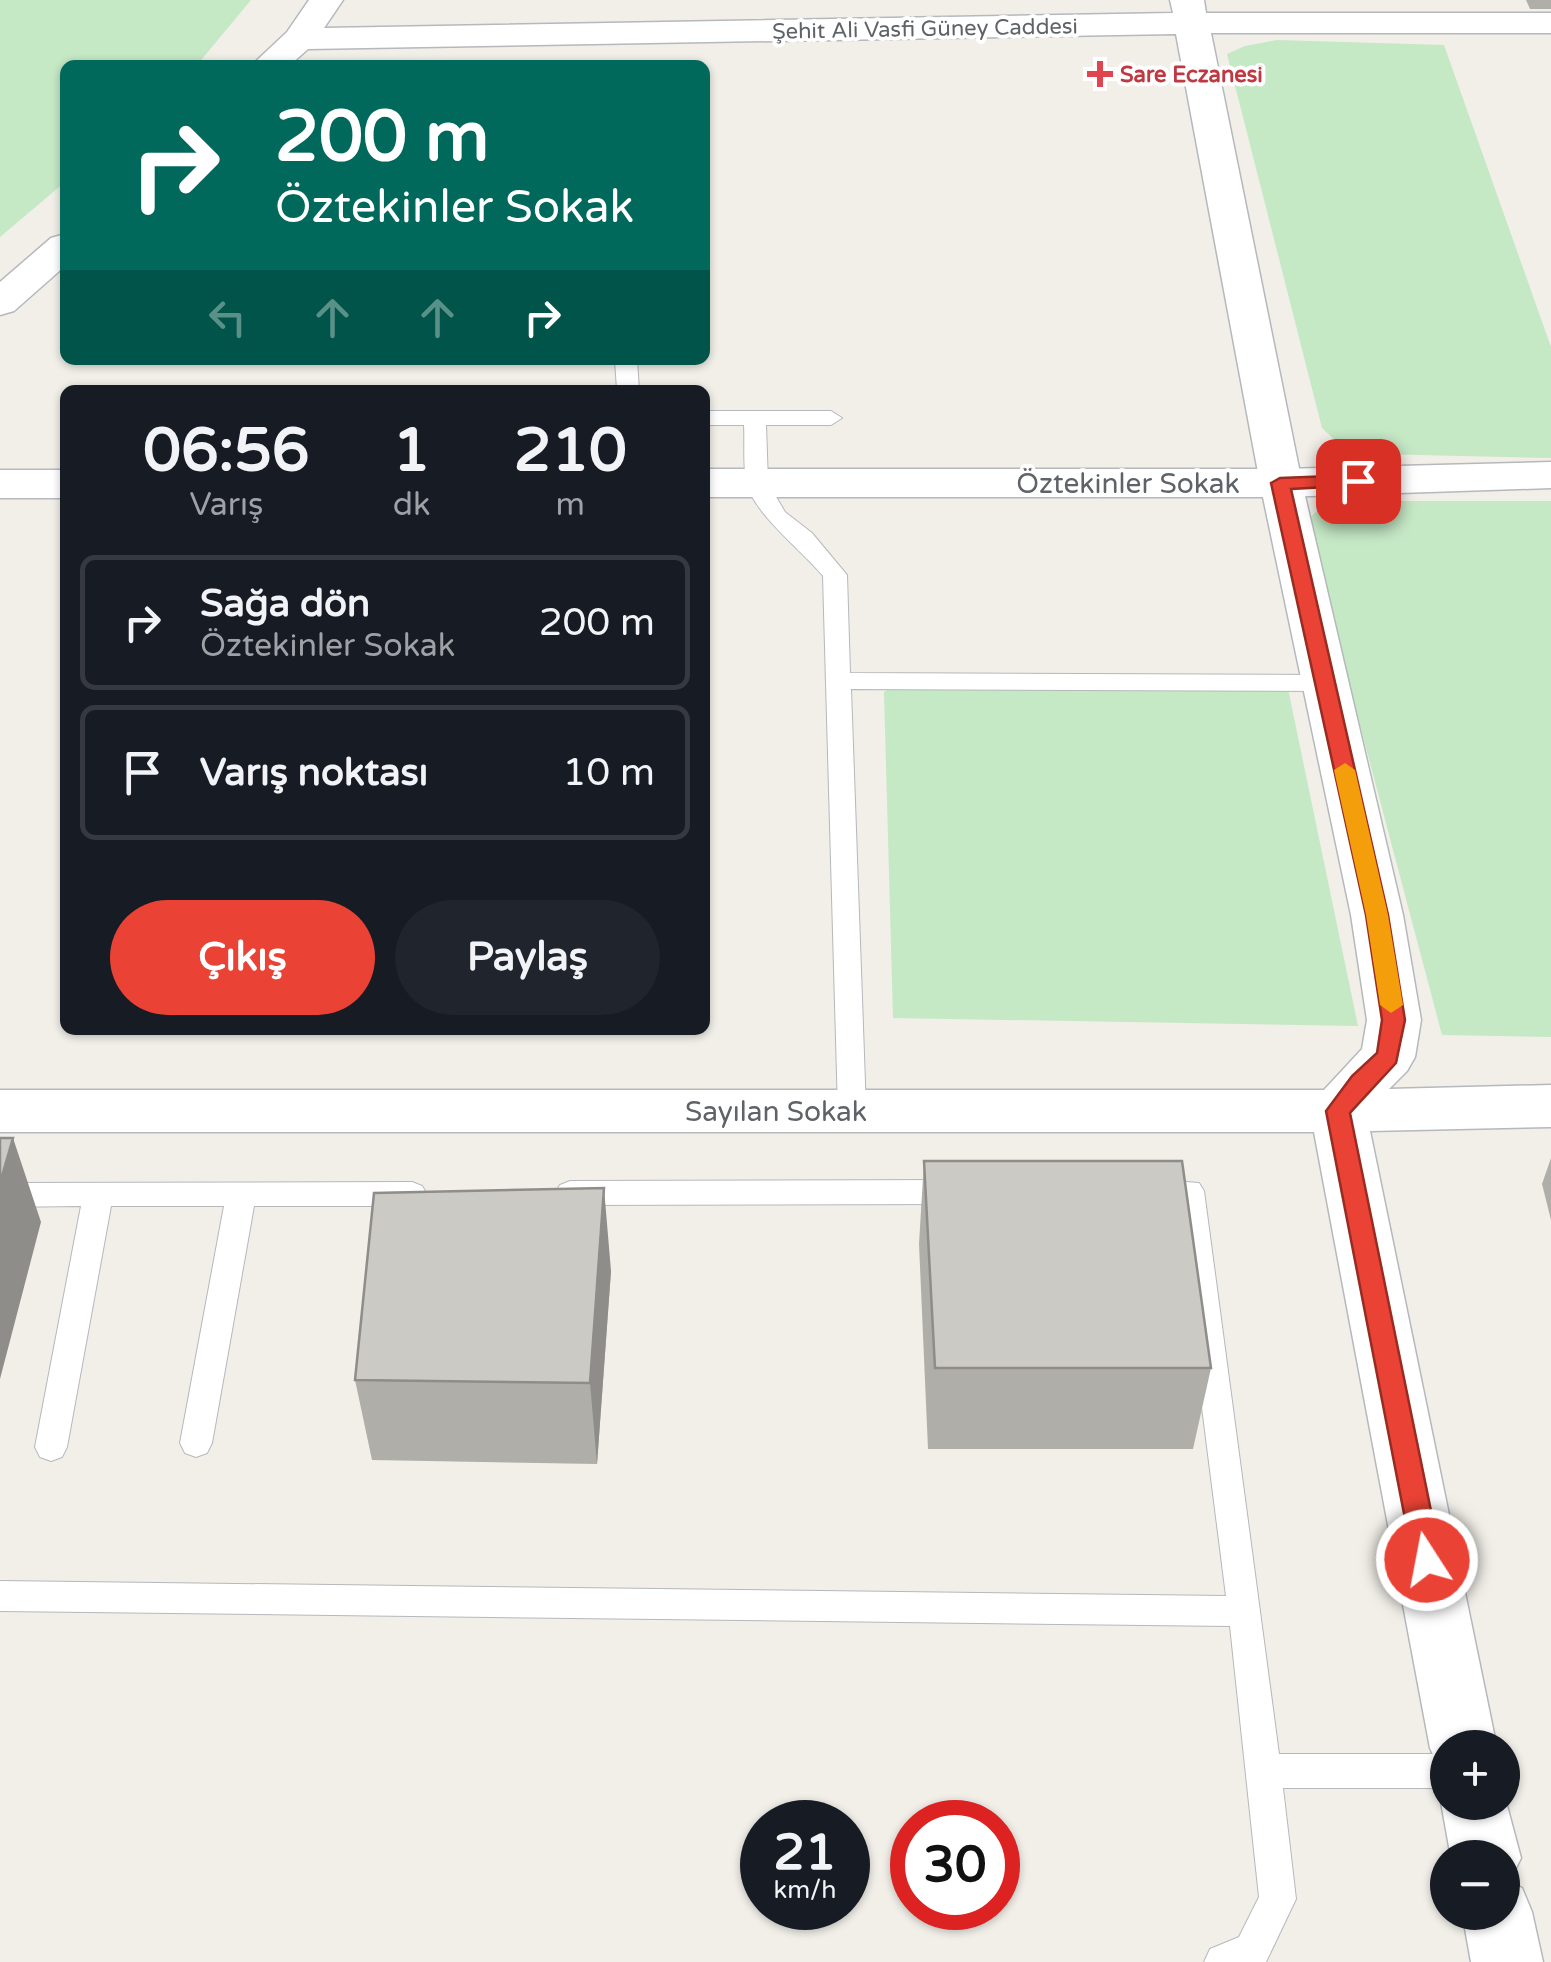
<!DOCTYPE html>
<html lang="tr">
<head>
<meta charset="utf-8">
<style>
	body { margin:0; font-family:"Varela Round",sans-serif; background:#20242c; color:#f1f3f6; height:100vh; display:flex; flex-direction:column; font-size:38px; white-space:nowrap }
	* { box-sizing:border-box; margin:0 }
	p { font-size:32px; color:#9ea1a6 }
	.icon { flex:none; width:55px; height:55px; fill:none; stroke:currentColor; stroke-width:2; stroke-linecap:round; stroke-linejoin:round }
	.map { position:relative; flex:1; overflow:hidden }
	.sheet { position:absolute; left:60px; top:385px; width:650px; height:650px; display:flex; flex-direction:column; background:#171b24; border-radius:15px; box-shadow:0 2px 8px #0004 }
	.sheet>* { flex:none }
	.banner { position:absolute; left:60px; top:60px; width:650px; height:305px; border-radius:15px; box-shadow:0 2px 8px #0004; background:#00695c; color:#fff; overflow:hidden }
	.fabs { position:absolute; left:1430px; top:1730px; display:grid; gap:20px }
	.fabs a { display:grid; place-items:center; width:90px; height:90px; border-radius:50%; background:#171b24; box-shadow:0 2px 8px #0004; font-size:50px }
	.speed { position:absolute; left:740px; top:1800px; display:flex; gap:20px; font-size:50px; font-weight:700; text-align:center }
	.speed>* { display:grid; place-content:center; width:130px; height:130px; border-radius:50%; background:#171b24; box-shadow:0 2px 8px #0004; line-height:1 }
	.speed small { font-size:25px; font-weight:400 }
	.speed .limit { border:15px solid #d22; background:#fff; color:#111 }
	.pin { position:absolute; display:grid; place-items:center; width:85px; height:85px; color:#fff; margin:-42px; border-radius:20px; box-shadow:0 5px 15px #0006 }
	.me { position:absolute; width:110px; margin:-55px; rotate:349deg; stroke-linejoin:round; filter:drop-shadow(0 0 8px #0008) }
	.turn { display:flex; align-items:center; gap:35px; height:210px; padding:0 50px; font-size:45px }
	.turn .icon { width:130px; height:130px; stroke-width:2.5 }
	.turn b { display:block; font-size:70px; line-height:85px }
	.lanes { display:flex; align-items:center; height:95px; padding:0 50px; background:#0003; justify-content:center; gap:50px; direction:ltr }
	.lanes .off { opacity:.35 }
	.eta { display:flex; justify-content:space-evenly; align-items:center; height:170px; text-align:center }
	.eta b { font-size:60px; font-weight:800; line-height:70px }
	.cta { display:flex; gap:20px; margin-top:auto; padding:20px 50px }
	.cta a { flex:1; height:115px; border-radius:60px; background:#ea4335; color:#fff; font-size:40px; font-weight:800; line-height:115px; text-align:center }
	.cta a+a { background:#20242c; color:#f1f3f6 }
	ul { padding:0; list-style:none }
	li { display:flex; align-items:center; gap:30px; height:135px; margin:0 20px 15px; padding:0 30px; border:5px solid #363941; border-radius:15px }
	li div { flex:1 }
	li b { display:block; font-size:38px }
	li em { font-style:normal }
	.map>svg:first-child { display:block }
	.green { fill:#c5e8c5 }
	.lines { fill:none; stroke-linecap:round; stroke-linejoin:round }
	.service-casing { stroke:#b5b8bc; stroke-width:2 }
	.minor-casing { stroke:#b5b8bc; stroke-width:3 }
	.tertiary-casing { stroke:#b5b8bc; stroke-width:3 }
	.service { fill:#fff; fill-rule:evenodd }
	.minor { fill:#fff; fill-rule:evenodd }
	.tertiary { fill:#fff; fill-rule:evenodd }
	.wall { fill:#afaea9 }
	.shaded-wall { fill:#8f8d8a }
	.building { fill:#cccac5; stroke:#8f8d8a; stroke-width:2.5 }
	.route { fill:#ea4335; stroke:#982c22; stroke-width:2.5 }
	.slow { fill:#f59e0b }
	.health-dot { fill:#e0444e; stroke:#fff; stroke-width:4 }
	.labels { text-anchor:middle; stroke-width:8; stroke-linejoin:round; paint-order:stroke }
	.far-street-label { font-size:22px; fill:#5f6368; stroke:#fff }
	.far-health-label { font-size:22px; font-weight:bold; fill:#be3a42; stroke:#fff; text-anchor:start }
	.street-label { font-size:28px; fill:#5f6368; stroke:#fff }
</style>
</head>
<body>
<div class="map">
<svg width="1551" height="1962" viewBox="0 0 1551 1962">
	<rect width="100%" height="100%" fill="#f1efe8"/>
	<!-- green -->
	<path class="green" d="M0 0H251L197 65H65V182L0 237Z
		M1277 40 1444 45 1551 347V458L1376 454 1339 444 1322 428 1227 54 1245 46Z
		M1328 501H1551V1037L1442 1035 1306 521Z
		M899 683 1287 684 1358 1026 893 1018 884 692Z"/>
	<g class="lines">
		<!-- service casing -->
		<g class="service-casing">
			<path id="service" d="M615 360H637L639 390H617Z
				M705 411H831L842 418 831 425H766L768 483 785 512 812 533 847 575 850 673 1325 675 1337 683 1325 691 851 689 866 1111 862 1119 852 1122 842 1119 838 1111 823 576C802 550 751 512 746 480 743 462 745 442 744 425H705Z
				M1150 1179 1199 1183 1204 1191 1279 1754H1448V1788H1283L1296 1899 1266 1962H1204L1210 1949 1239 1937 1259 1897 1230 1626 0 1611V1581L1226 1596 1176 1203 1140 1199 1135 1191 1140 1183Z
				M957 1180 967 1184 972 1192 967 1200 957 1204 570 1205 560 1201 555 1193 560 1185 570 1181Z
				M412 1182 422 1186 427 1194 422 1202 412 1206H254L212 1443 207 1453 196 1457 185 1453 180 1443 224 1206H111L67 1447 62 1457 51 1461 40 1457 35 1447 81 1206 0 1207V1183Z"/>
		</g>
		<!-- minor casing -->
		<g class="minor-casing">
			<path id="minor" d="M309 0H343L324 28 1173 13 1170 0H1204L1206 13H1551V33H1211L1302 483 1403 915 1421 1020 1415 1057 1407 1071 1389 1089 1551 1085V1127L1370 1131 1497 1748H1448V1773L1440 1770 1430 1748 1314 1132H0V1090H1324L1362 1049 1367 1020 1351 915 1260 483 1176 34 308 49 290 65H252L287 32Z
				M65 234V266L14 311 0 315V282L51 238Z
				M1448 1787V1802H1502V1787L1521 1858 1509 1882 1522 1888 1532 1912 1543 1962H1471L1462 1912H1502V1858H1451L1441 1802Z"/>
		</g>
		<!-- tertiary casing -->
		<g class="tertiary-casing">
			<path id="tertiary" d="M1551 462V488L1281 497H705V469H1281Z
				M0 470H65V498H0Z"/>
		</g>
		<!-- service -->
		<use href="#service" class="service"/>
		<!-- minor -->
		<use href="#minor" class="minor"/>
		<!-- tertiary -->
		<use href="#tertiary" class="tertiary"/>
	</g>
	<!-- wall -->
	<path class="wall" d="M1526 0H1551V9H1530Z
		M1551 1158V1220L1542 1184Z
		M924 1161 1211 1368 1193 1449H928L919 1244Z
		M611 1271 597 1464 372 1460 355 1380Z"/>
	<!-- shaded-wall -->
	<path class="shaded-wall" d="M13 1138 41 1222 0 1379V1183Z
		M604 1188 611 1271 597 1464 590 1383Z"/>
	<!-- building -->
	<path class="building" d="M0 1138H13L0 1183Z
		M924 1161H1182L1211 1368H935Z
		M604 1188 590 1383 355 1380 374 1193Z"/>
	<!-- route -->
	<path class="route" d="M1358 475 1364 477V485L1291 489 1388 915 1405 1020 1396 1063 1350 1113 1441 1560 1437 1569 1427 1573 1418 1569 1413 1560 1326 1111 1352 1076 1377 1053 1382 1020 1366 915 1271 483 1280 478Z"/>
	<!-- slow -->
	<path class="slow" d="M1345 763 1355 770 1388 915 1403 1005 1391 1013 1380 1005 1366 915 1334 770Z"/>
	<!-- markers -->
	<path class="health-dot" d="M1095 59h10v10h10v10h-10v10h-10v-10h-10v-10h10z"/>
	<g class="labels">
		<!-- far-street labels -->
		<g class="far-street-label">
			<text transform="translate(925 28) rotate(-1)" y="8">Şehit Ali Vasfi Güney Caddesi</text>
		</g>
		<!-- far-health labels -->
		<g class="far-health-label">
			<text x="1120" y="82">Sare Eczanesi</text>
		</g>
		<!-- street labels -->
		<g class="street-label">
			<text x="1128" y="493">Öztekinler Sokak</text>
			<text x="776" y="1121">Sayılan Sokak</text>
		</g>
	</g>
</svg>
<div class="fabs">
<a>+</a>
<a>−</a>
</div>
<div class="speed"><div>21<small>km/h</small></div><div class="limit">30</div></div>
<div class="pin" style="left:1358px;top:481px;background:#d93025"><svg class="icon" aria-label="arrive" viewBox="0 0 24 24"><path d="M6 21V4h12l-3 4 3 4H6"/></svg></div>
<svg class="me" style="left:1427px;top:1560px" viewBox="-20 -20 40 40"><circle r="17" fill="#ea4335" stroke="#fff" stroke-width="3"/><path d="M0-11L8 9 0 5-8 9z" fill="#fff"/></svg>
<div class="banner">
<div class="turn"><svg class="icon" aria-label="right" viewBox="0 0 24 24"><path d="M7 20v-9h11M14 6l5 5-5 5"/></svg><div><b>200 m</b>Öztekinler Sokak</div></div>
<div class="lanes"><svg class="icon off" aria-label="left" viewBox="0 0 24 24"><path d="M17 20v-9H6M10 6l-5 5 5 5"/></svg><svg class="icon off" aria-label="ahead" viewBox="0 0 24 24"><path d="M12 20V5M6 11l6-6 6 6"/></svg><svg class="icon off" aria-label="ahead" viewBox="0 0 24 24"><path d="M12 20V5M6 11l6-6 6 6"/></svg><svg class="icon" aria-label="right" viewBox="0 0 24 24"><path d="M7 20v-9h11M14 6l5 5-5 5"/></svg></div>
</div>
<section class="sheet">
<div class="eta">
<div><b>06:56</b><p>Varış</p></div>
<div><b>1</b><p>dk</p></div>
<div><b>210</b><p>m</p></div>
</div>
<ul>
<li><svg class="icon" aria-label="right" viewBox="0 0 24 24"><path d="M7 20v-9h11M14 6l5 5-5 5"/></svg><div><b>Sağa dön</b><p>Öztekinler Sokak</p></div><em>200 m</em></li>
<li><svg class="icon" aria-label="arrive" viewBox="0 0 24 24"><path d="M6 21V4h12l-3 4 3 4H6"/></svg><div><b>Varış noktası</b></div><em>10 m</em></li>
</ul>
<div class="cta"><a>Çıkış</a><a>Paylaş</a></div>
</section>
</div>
</body>
</html>
